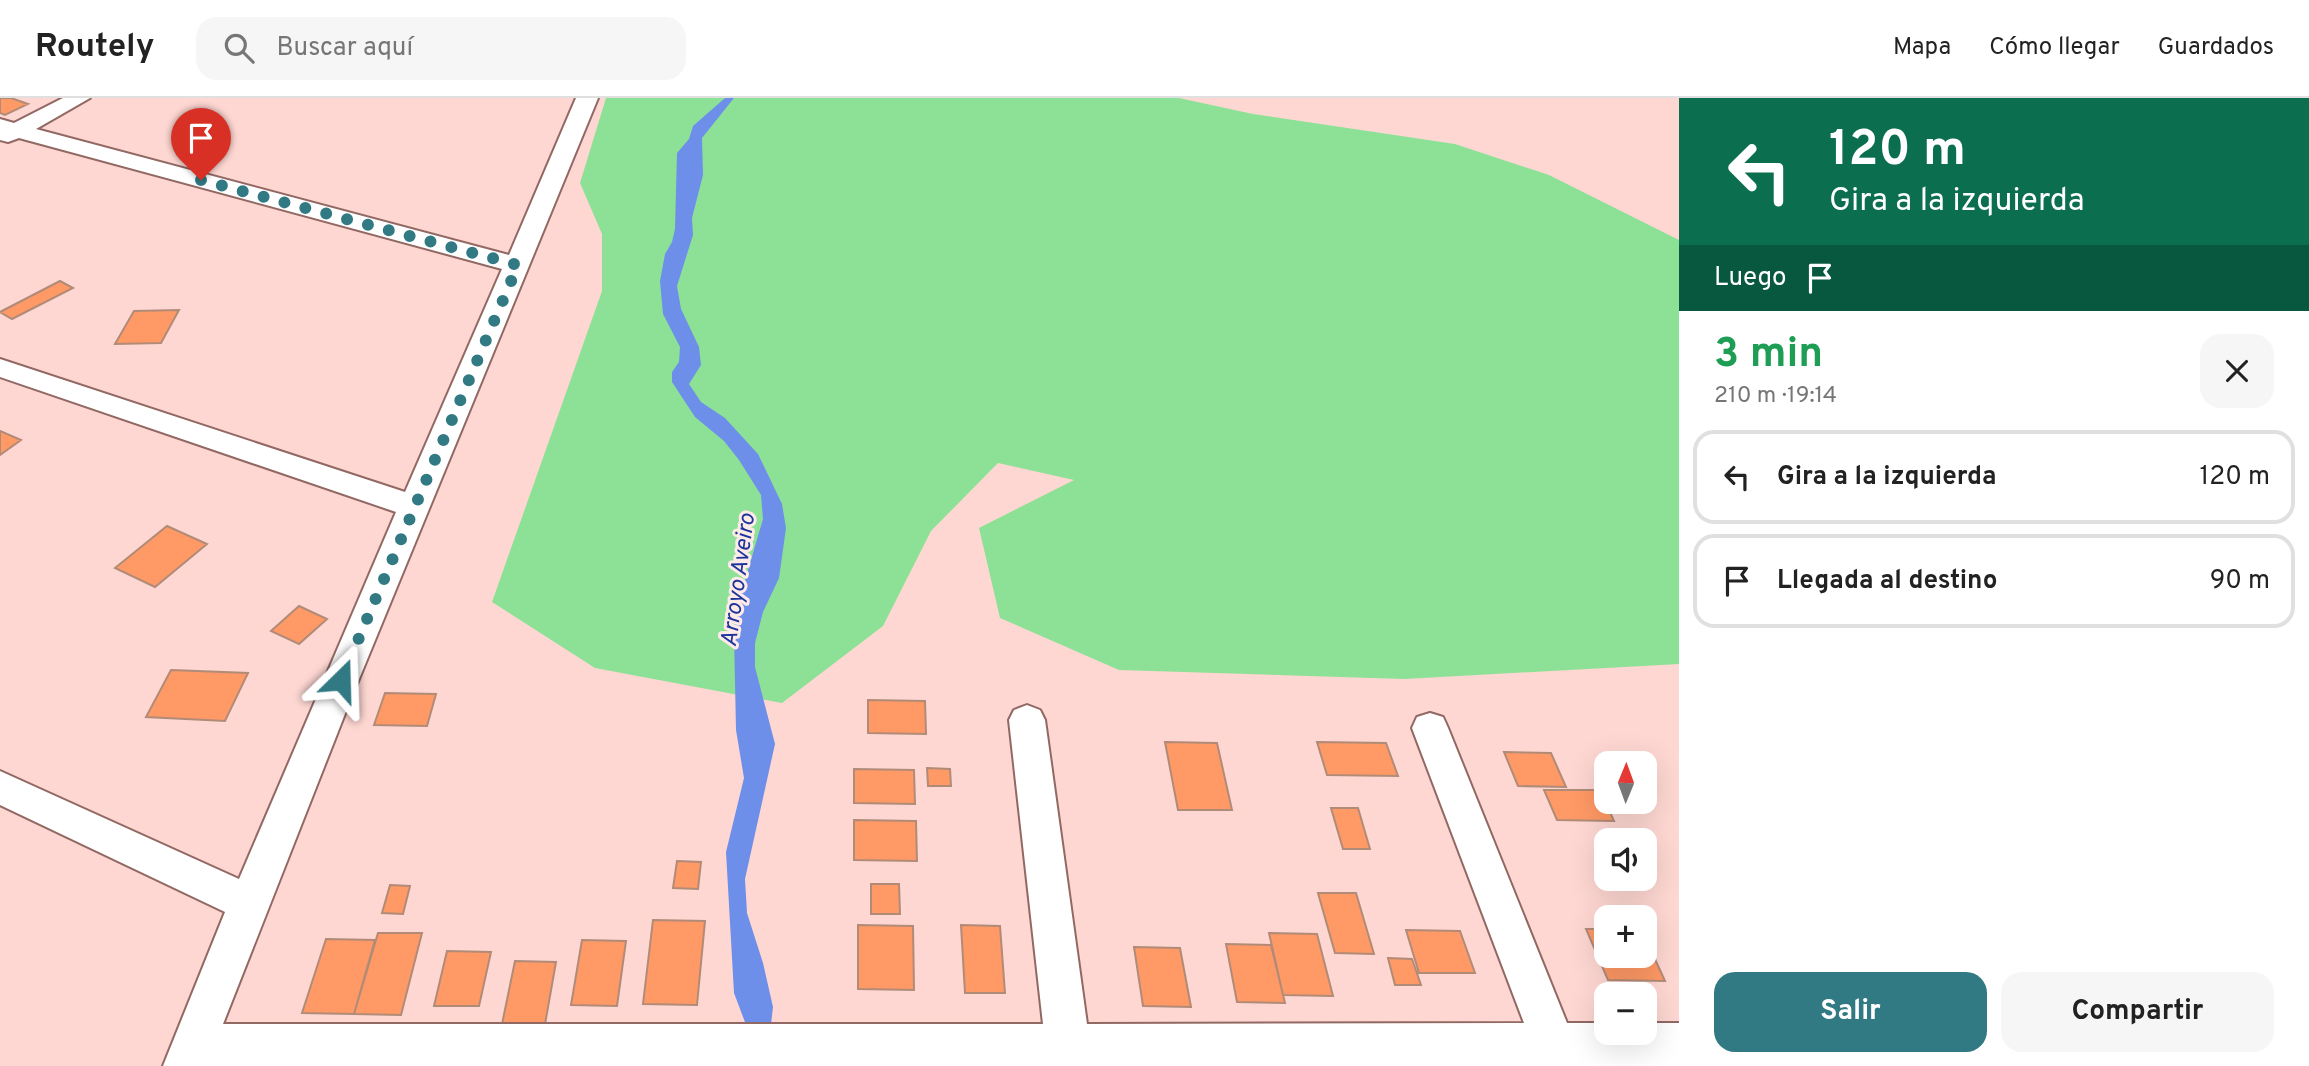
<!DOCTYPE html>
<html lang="es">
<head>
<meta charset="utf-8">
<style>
	body { margin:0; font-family:Overpass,sans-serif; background:#f6f6f6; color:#222; height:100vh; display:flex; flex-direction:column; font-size:26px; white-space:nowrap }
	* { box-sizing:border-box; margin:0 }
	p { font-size:23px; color:#767676 }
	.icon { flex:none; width:38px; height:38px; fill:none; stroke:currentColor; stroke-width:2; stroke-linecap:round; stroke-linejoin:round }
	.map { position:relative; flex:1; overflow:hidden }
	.panel { display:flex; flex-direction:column; background:#fff; width:630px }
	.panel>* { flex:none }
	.guide { background:#0b6e4f; color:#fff; overflow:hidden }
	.needle { width:46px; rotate:1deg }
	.controls { position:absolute; left:1594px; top:653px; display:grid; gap:14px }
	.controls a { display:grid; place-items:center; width:63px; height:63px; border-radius:14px; background:#fff; box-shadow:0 7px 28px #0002; font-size:35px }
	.pin { position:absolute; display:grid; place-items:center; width:60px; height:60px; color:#fff; margin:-72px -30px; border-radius:50% 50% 50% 0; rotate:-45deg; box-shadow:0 0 7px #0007 }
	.pin .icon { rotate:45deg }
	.me { position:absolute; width:77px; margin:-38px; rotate:22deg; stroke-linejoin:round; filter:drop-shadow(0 0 5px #0008) }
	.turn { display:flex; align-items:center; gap:24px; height:147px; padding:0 35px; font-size:32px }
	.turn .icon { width:91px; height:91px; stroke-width:2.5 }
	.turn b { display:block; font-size:49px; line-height:60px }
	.then { display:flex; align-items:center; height:66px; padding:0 35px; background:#0003; gap:14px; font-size:26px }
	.round { display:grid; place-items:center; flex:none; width:74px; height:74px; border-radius:21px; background:#f6f6f6 }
	.summary { display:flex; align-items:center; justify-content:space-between; height:119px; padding:0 35px }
	h1 { font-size:42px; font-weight:700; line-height:52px; color:#1e9e55 }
	.button { display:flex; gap:14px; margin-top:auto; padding:14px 35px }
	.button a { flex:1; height:80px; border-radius:21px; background:#317983; color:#fff; font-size:28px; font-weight:700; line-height:80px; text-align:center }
	.button a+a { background:#f6f6f6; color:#222 }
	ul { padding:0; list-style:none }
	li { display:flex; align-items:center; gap:21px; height:94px; margin:0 14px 10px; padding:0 21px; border:4px solid #e0e0e0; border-radius:21px }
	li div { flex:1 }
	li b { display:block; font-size:26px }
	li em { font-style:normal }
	header { display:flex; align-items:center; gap:42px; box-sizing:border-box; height:98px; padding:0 35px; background:#fff; border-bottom:2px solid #e0e0e0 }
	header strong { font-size:33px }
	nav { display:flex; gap:38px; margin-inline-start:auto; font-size:24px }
	.search { width:490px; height:63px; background:#f6f6f6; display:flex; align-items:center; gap:18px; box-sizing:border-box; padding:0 24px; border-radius:21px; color:#767676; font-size:26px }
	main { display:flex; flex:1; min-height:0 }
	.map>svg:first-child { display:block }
	.green { fill:#8ce196 }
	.water { fill:#6d8fe9 }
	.building { fill:#ff9965; stroke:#b28b78; stroke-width:2 }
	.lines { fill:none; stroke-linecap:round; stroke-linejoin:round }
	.minor-casing { stroke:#926863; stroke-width:4 }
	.minor { fill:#fff; fill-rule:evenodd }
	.route { stroke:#317983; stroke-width:12; stroke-dasharray:0 21.6 }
	.labels { text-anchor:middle; stroke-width:6; stroke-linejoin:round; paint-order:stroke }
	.water-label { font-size:23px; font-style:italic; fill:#1d359c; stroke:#feeae7 }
</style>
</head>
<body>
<header>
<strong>Routely</strong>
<div class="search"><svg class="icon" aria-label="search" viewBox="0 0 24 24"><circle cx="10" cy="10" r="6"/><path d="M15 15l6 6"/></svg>Buscar aquí</div>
<nav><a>Mapa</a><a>Cómo llegar</a><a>Guardados</a></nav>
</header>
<main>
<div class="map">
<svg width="1679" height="968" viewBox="0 0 1679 968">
	<rect width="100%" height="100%" fill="#fed7d2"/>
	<!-- green -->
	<path class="green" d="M606 0H1179L1253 16 1455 46 1549 77 1679 142V566L1404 581 1119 572 1000 520 979 430 1074 382 998 365 931 433 883 528 782 605 595 570 492 504 602 193V136L580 85Z"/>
	<!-- water -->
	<path class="water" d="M725 0H734L702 40 703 77 692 120 693 137 677 188 681 211 699 249 701 267 689 286 701 304 725 320 758 356 782 406 786 430 779 480 763 514 755 545V569L775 646 745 781 747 815 763 865 773 909 770 935 751 940 734 895 726 754 744 680 736 632 734 536 738 506 763 421 761 397 739 362 724 343 695 319 672 284V274L679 264 680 249 663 216 660 183 665 156 672 144 675 131 677 55 689 41 693 28Z"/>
	<!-- building -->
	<path class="building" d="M0 0H11L28 6 5 17 0 15Z
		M60 183 73 190 12 221 0 214Z
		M179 212 161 245 115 246 134 213Z
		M0 333 21 342 0 357Z
		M167 428 207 446 155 489 115 470Z
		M299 508 327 521 299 546 271 533Z
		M171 572 248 575 225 623 146 619Z
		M385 595 436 596 427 628 374 627Z
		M868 602 925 603 926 636 868 635Z
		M1165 644 1217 645 1232 712H1178Z
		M1317 644 1386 645 1398 678 1327 677Z
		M1504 654 1551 655 1566 689 1518 688Z
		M927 670 950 671 951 688H928Z
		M854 671 914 672 915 706 854 705Z
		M1544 692H1600L1614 723 1557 722Z
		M1331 710H1358L1370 751H1343Z
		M854 722 916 723 917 763 854 762Z
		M677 763 701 764 698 791 673 790Z
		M871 786H899L900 816H871Z
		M390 787 410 788 403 816 382 815Z
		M1318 795H1356L1374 856 1335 855Z
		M653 822 705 823 697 907 643 906Z
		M858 827 913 828 914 892 858 891Z
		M961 827 1000 828 1005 895H965Z
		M1586 831H1606V858H1645V839L1665 883 1608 882Z
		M1406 832 1460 833 1475 875H1419Z
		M378 835H422L401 917 354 916Z
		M1269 835 1317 836 1333 898 1283 897Z
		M326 841 375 842 354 916 302 915Z
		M582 842 626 843 617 908 571 907Z
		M1226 846 1271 847 1285 905 1237 904Z
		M1134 849 1180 850 1191 909 1143 908Z
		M447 853 491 854 479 908H434Z
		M1388 860 1412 861 1421 887H1395Z
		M515 863 556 864 544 932 501 931Z"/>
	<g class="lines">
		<!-- minor casing -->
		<g class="minor-casing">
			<path id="minor" d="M63 0H90L36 31 509 157 576 0H598L350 603 223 926H1043L1009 622 1014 612 1027 607 1040 612 1045 622 1087 926 1524 925 1412 630 1417 619 1430 615 1443 619 1448 630 1567 925H1606V934H1645V925H1679V968H163L225 814 0 707V673L239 781 396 414 0 279V261L405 394 502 171 19 40 8 44 0 42V21L14 25Z"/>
		</g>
		<!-- minor -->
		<use href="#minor" class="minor"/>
	</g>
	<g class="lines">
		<!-- route -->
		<path class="route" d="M201 82 518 167 341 582"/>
	</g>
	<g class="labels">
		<!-- water labels -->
		<g class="water-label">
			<text transform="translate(737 482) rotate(-82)" y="8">Arroyo Aveiro</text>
		</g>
	</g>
</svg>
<div class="controls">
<a><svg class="needle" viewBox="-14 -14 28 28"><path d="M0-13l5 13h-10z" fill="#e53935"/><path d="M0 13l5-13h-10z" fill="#767676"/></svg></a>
<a><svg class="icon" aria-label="sound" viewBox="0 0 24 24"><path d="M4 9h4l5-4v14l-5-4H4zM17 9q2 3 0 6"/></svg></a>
<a>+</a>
<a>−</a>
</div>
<div class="pin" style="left:201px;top:82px;background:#d93025"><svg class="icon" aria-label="arrive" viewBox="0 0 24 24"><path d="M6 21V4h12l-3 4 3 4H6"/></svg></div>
<svg class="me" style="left:341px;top:582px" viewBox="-20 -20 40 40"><path d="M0-17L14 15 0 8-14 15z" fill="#317983" stroke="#fff" stroke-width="4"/></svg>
</div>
<section class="panel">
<div class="guide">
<div class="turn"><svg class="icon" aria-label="left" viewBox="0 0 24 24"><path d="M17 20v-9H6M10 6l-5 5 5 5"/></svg><div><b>120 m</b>Gira a la izquierda</div></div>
<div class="then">Luego<svg class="icon" aria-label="arrive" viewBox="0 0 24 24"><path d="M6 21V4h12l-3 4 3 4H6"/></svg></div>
</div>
<div class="summary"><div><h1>3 min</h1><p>210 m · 19:14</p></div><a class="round"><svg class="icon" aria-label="close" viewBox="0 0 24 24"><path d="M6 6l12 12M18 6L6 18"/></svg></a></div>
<ul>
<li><svg class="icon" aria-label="left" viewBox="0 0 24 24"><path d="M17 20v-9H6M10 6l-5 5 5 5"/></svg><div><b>Gira a la izquierda</b></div><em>120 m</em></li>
<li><svg class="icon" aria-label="arrive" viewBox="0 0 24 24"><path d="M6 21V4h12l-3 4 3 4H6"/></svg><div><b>Llegada al destino</b></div><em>90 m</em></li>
</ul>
<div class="button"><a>Salir</a><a>Compartir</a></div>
</section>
</main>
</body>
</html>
